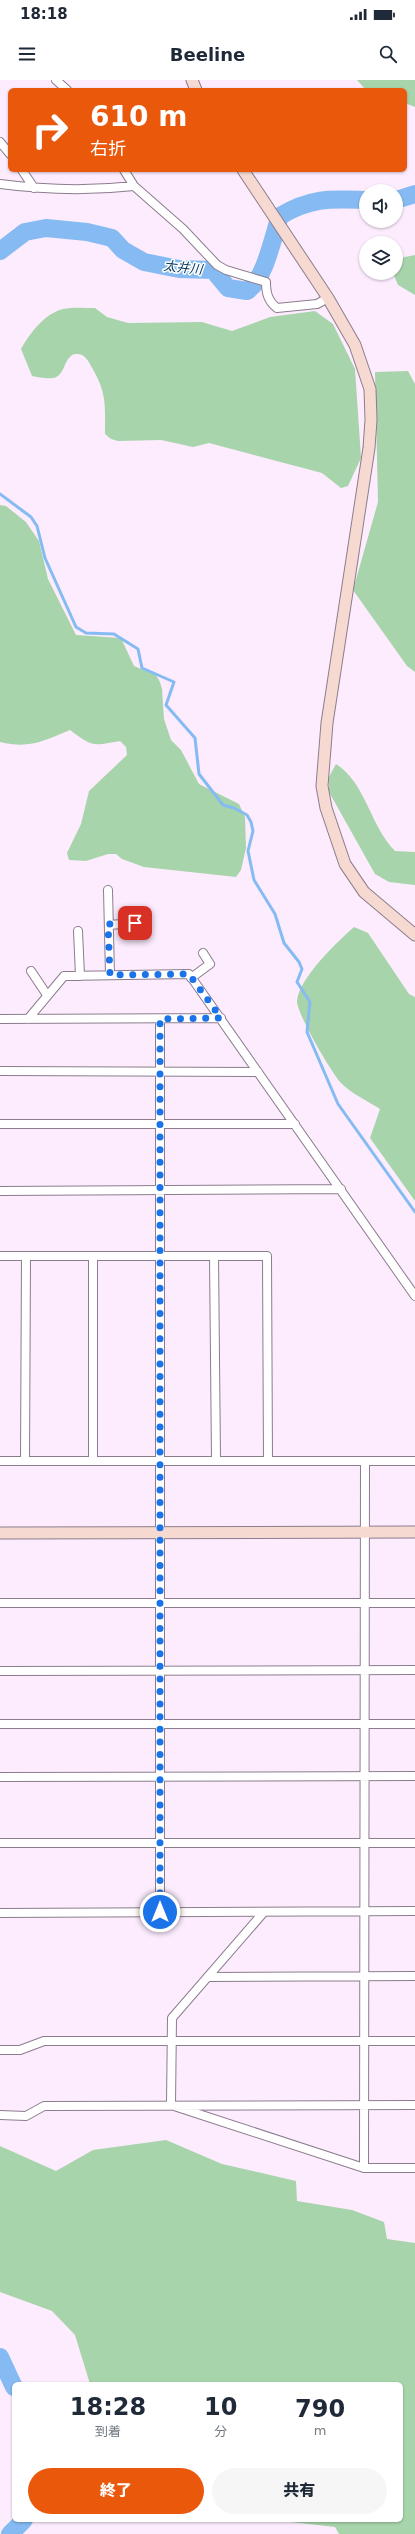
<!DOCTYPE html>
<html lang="ja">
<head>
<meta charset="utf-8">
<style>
	body { margin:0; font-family:"DejaVu Sans","Noto Sans JP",sans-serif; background:#f6f6f7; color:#1f2937; height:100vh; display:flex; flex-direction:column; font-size:15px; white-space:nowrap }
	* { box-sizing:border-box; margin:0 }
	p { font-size:13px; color:#747a83 }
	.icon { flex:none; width:22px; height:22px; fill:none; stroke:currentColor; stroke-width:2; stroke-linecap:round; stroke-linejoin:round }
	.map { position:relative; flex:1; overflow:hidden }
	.side { position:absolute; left:12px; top:2302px; width:391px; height:140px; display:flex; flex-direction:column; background:#fff; border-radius:6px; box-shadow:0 1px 3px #0004 }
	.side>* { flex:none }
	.banner { position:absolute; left:8px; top:8px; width:399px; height:84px; border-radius:6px; box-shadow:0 1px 3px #0004; background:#ea580c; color:#fff; overflow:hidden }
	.fabs { position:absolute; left:359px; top:104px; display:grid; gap:8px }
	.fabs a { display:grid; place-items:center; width:44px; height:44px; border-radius:50%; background:#fff; box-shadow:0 1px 3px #0004; font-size:20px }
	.pin { position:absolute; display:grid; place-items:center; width:34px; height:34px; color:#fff; margin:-17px; border-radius:8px; box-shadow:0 2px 6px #0006 }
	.me { position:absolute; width:44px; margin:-22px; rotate:0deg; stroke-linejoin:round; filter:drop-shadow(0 0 3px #0008) }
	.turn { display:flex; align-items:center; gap:14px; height:84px; padding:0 16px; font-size:18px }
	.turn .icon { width:52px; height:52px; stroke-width:2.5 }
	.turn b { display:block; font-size:28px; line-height:34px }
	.eta { display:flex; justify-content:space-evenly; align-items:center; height:68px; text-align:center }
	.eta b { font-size:24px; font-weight:800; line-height:28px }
	.button { display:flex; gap:8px; margin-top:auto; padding:8px 16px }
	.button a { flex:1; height:46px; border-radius:24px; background:#ea580c; color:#fff; font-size:16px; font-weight:800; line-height:46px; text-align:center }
	.button a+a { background:#f6f6f7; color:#1f2937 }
	.status { display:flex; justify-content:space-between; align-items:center; height:28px; padding:0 20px; background:#fff; direction:ltr }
	.status svg { height:11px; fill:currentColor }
	header { display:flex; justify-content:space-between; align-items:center; height:52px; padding:0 16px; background:#fff; font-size:18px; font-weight:800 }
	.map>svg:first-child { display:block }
	.green { fill:#a8d4ab }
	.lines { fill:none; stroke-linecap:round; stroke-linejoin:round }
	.stream { stroke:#85bbf2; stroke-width:3 }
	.river { stroke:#85bbf2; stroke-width:18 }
	.street-casing { stroke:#8b7d8d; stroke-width:10 }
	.secondary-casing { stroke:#8b7d8d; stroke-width:13 }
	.street { stroke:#fff; stroke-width:8 }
	.secondary { stroke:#f6dad1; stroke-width:11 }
	.route { stroke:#1a73e8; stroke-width:7; stroke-dasharray:0 12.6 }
	.labels { text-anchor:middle; stroke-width:3; stroke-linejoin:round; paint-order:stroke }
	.water-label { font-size:13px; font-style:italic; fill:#00355f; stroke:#fff }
</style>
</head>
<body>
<div class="status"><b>18:18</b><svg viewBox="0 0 49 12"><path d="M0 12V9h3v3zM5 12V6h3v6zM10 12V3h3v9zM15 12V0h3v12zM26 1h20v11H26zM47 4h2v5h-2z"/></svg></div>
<header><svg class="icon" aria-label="menu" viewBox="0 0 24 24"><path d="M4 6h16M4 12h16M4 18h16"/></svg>Beeline<svg class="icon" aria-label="search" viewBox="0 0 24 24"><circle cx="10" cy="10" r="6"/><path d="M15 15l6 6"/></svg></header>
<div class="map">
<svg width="415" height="2454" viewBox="0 0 415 2454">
	<rect width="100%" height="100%" fill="#fcecfe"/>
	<!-- green -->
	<path class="green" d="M357 0H415V27L405 23V10H366Z
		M415 175V215L398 205 393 193H396V185L400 178Z
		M95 228 107 237 128 243 202 242 232 251 270 237 315 231 333 244 355 289 361 378 348 406 341 408 322 393 209 363 193 367 161 360 118 361 111 359 105 354C105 324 107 313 91 286 88 280 84 273 75 274 63 277 66 296 53 298 46 299 38 297 32 296L21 269C30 253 44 234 63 229 73 227 85 228 95 228Z
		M408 291 415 304V592L407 586 353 510 378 422 375 292Z
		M0 425 6 426 26 442 39 461 48 499 76 555 121 558 134 586 156 595 160 602 162 609 164 639 171 660 181 670 199 704 239 724 245 737 246 768 241 790 236 797 144 787 122 779 116 774H108L86 781 69 780 67 773 81 744 89 711 127 675 126 667 120 661C92 666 93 667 70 650 43 661 30 669 0 662Z
		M336 684C366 703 370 746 395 771L415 772V805L389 802 375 794 329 712V697Z
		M354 847 368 853 409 914 415 917V1121L370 1058 380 1029C368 1021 352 1014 342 1004 333 996 296 932 297 921 299 898 337 862 354 847Z
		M166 2060 222 2084 296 2101 297 2121 352 2130 384 2142 387 2159 415 2163V2454H339L335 2447 291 2442 289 2440H401V2304H90L75 2255 52 2231 0 2212V2066L56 2091 93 2070Z"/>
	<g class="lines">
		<!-- stream -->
		<path class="stream" d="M0 414 31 437 37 446 45 478 76 547 86 553 114 554 138 569 142 588 174 602 166 625 195 658 199 694 223 725 234 728 247 735 251 742 253 751 248 771 254 800 275 834 284 863 299 882 302 889 297 902 310 922 307 952 338 1024 415 1132"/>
		<!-- river -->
		<path class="river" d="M396 120 415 114
			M0 171 25 152 46 148 87 152 112 158 123 170 144 182 179 189 213 190 228 208 247 211C265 200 273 156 280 136 312 117 331 119 366 120
			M0 2277 14 2307
			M10 2454 24 2440"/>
		<!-- street casing -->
		<g class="street-casing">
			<path id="street" d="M56 0 67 10
				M0 62 10 74
				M22 90 34 108
				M124 90 134 106
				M0 104C45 110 89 111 134 106L183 149 217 185 226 190 266 202C266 213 268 221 277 228L317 224 328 218
				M108 810 110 895
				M109 845 135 843
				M78 851 80 896
				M31 891 47 915
				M191 898 210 884 203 873
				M0 939 221 938
				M28 939 64 896 189 894 415 1216
				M160 939V1832
				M0 991 258 992
				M0 1044H295
				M0 1111 341 1109
				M0 1176H267L268 1380
				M93 1176V1381
				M214 1176 216 1380
				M0 1381H415
				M25 1381 26 1176
				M0 1523H415
				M0 1591 415 1590
				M0 1644H415
				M0 1697 415 1696
				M0 1763H415
				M264 1832 172 1938 171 2025 364 2088H415
				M0 1833 415 1831
				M208 1897 415 1896
				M0 1970H20L44 1961H415
				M0 2035 26 2036 44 2026 415 2025
				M364 2088 365 1381"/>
		</g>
		<!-- secondary casing -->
		<g class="secondary-casing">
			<path id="secondary" d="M192 0 196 10
				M243 90 328 218 355 265 370 309 371 340 369 368 327 643 322 706 326 728 345 784 364 812 415 855
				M0 1453 415 1452"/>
		</g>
		<!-- street -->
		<use href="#street" class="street"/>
		<!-- secondary -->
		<use href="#secondary" class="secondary"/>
	</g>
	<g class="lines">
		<!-- route -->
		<path class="route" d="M135 843 108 844 110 895 189 894 221 938 160 939V1832"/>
	</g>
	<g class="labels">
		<!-- water labels -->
		<g class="water-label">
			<text transform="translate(183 187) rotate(6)" y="5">太井川</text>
		</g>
	</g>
</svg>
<div class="fabs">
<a><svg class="icon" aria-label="sound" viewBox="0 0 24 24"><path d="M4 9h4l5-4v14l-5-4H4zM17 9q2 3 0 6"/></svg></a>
<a><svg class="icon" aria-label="layers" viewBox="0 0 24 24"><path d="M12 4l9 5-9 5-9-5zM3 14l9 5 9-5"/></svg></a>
</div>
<div class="pin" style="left:135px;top:843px;background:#d93025"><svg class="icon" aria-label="arrive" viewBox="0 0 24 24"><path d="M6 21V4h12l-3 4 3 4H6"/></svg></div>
<svg class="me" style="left:160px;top:1832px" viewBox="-20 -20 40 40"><circle r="17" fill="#1a73e8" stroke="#fff" stroke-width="3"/><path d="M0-11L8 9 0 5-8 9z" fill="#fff"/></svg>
<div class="banner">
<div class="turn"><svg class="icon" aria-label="right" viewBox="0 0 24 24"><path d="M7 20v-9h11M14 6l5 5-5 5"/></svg><div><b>610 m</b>右折</div></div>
</div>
<section class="side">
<div class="eta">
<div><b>18:28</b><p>到着</p></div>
<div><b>10</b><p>分</p></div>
<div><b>790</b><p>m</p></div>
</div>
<div class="button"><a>終了</a><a>共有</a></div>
</section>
</div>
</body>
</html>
